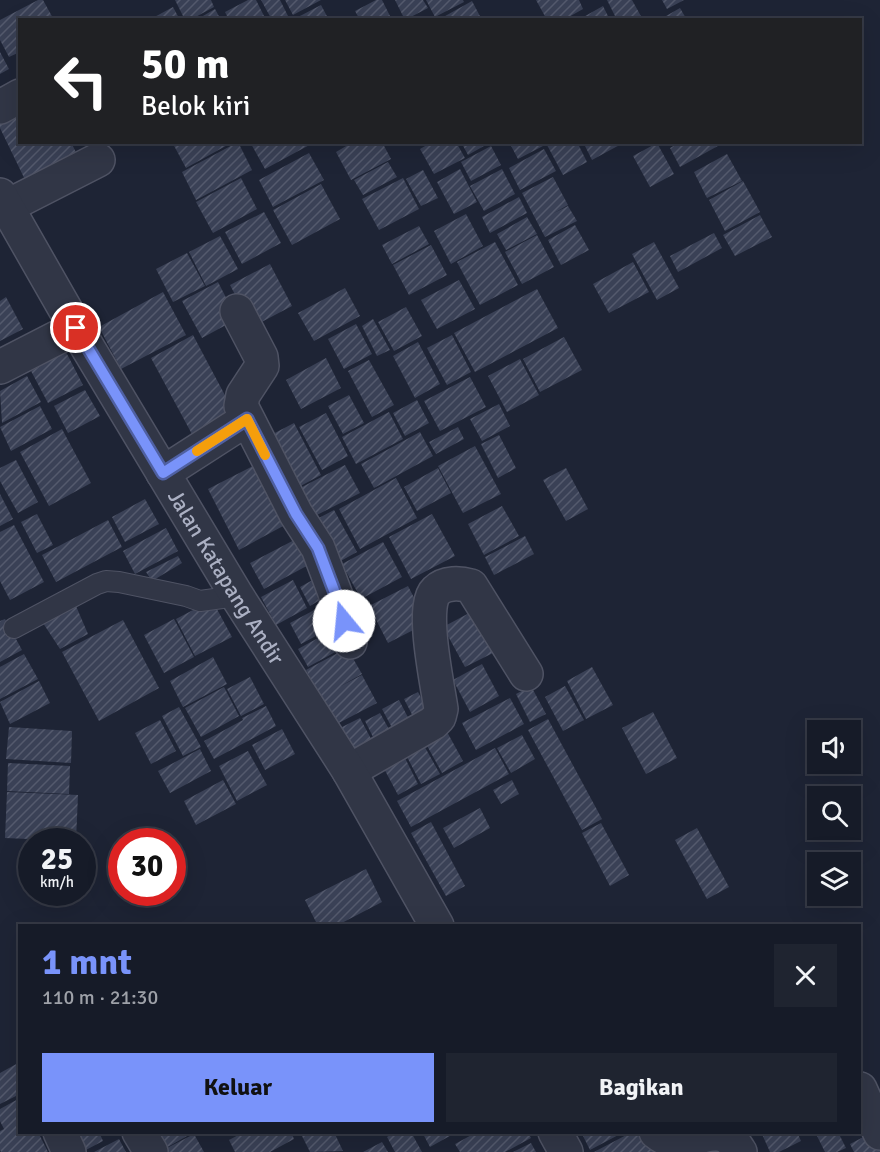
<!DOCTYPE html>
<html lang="id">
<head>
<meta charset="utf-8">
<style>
	body { margin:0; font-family:Signika,sans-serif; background:#1f2430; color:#f1f3f6; height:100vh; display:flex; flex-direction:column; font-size:22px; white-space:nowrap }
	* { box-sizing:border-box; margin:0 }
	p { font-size:20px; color:#9ea1a8 }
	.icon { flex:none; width:33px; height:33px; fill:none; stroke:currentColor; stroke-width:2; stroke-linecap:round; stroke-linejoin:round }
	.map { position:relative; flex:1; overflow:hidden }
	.side { position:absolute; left:18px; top:924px; width:843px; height:210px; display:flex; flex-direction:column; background:#161b28; border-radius:0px; box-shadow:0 6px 24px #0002,0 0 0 2px #353945 }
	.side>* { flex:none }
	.guide { position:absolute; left:18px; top:18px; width:844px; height:126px; border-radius:0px; box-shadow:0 6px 24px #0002,0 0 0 2px #353945; background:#202124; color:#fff; overflow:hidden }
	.fabs { position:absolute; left:807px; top:720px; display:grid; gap:12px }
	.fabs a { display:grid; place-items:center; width:54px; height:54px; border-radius:0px; background:#161b28; box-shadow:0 6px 24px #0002,0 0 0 2px #353945; font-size:30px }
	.speed { position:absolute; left:18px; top:828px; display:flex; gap:12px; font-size:30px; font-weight:700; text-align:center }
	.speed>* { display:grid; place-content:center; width:78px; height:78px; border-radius:50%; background:#161b28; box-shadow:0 6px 24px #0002,0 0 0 2px #353945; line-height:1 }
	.speed small { font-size:15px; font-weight:400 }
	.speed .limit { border:9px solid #d22; background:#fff; color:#111 }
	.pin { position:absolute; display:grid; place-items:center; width:51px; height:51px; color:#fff; margin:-26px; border:3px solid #fff; border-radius:50%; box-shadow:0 2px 6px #0007 }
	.me { position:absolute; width:66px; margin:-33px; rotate:343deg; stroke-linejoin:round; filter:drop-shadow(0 0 4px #0008) }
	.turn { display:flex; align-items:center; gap:21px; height:126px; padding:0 24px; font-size:27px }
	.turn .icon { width:78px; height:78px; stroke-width:2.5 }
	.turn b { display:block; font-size:42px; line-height:51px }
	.round { display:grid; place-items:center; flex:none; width:63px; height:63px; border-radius:0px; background:#1f2430 }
	.summary { display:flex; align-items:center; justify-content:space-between; height:102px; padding:0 24px }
	h1 { font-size:36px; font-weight:700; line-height:45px; color:#7993fa }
	.button { display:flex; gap:12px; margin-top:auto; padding:12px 24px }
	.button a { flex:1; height:69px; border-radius:0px; background:#7993fa; color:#111; font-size:24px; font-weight:700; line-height:69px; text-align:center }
	.button a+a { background:#1f2430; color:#f1f3f6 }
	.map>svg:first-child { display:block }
	.building { fill:url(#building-hatch) }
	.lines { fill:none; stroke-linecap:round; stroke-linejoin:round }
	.service-casing { stroke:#4f5364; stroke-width:22 }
	.minor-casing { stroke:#4f5364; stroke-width:36 }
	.tertiary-casing { stroke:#4f5364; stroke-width:36 }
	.service { stroke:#313646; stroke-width:20 }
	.minor { stroke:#313646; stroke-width:33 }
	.tertiary { stroke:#313646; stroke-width:33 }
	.route-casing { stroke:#4f60a2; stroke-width:15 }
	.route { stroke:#7993fa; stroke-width:10 }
	.slow { stroke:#f59e0b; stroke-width:10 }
	.labels { text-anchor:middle; stroke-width:6; stroke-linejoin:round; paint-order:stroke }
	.street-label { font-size:22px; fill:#abb0c3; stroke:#171c2a }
</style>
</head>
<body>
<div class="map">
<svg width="880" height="1152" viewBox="0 0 880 1152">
	<defs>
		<pattern id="building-hatch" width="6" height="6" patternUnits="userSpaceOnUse" patternTransform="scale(1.5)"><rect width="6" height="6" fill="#3a4156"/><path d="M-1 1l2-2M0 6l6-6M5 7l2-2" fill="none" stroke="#545a6d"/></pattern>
	</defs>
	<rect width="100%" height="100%" fill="#1e2435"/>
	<!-- building -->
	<path class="building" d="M38 0H43L54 20H20V52L9 57 0 40V20Z
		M175 0H211L214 7 190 20H185Z
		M248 0H256L266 20H229L225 12Z
		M261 0H280L290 20H272Z
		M285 0H321L293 15Z
		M376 0H382L392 20H360L355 11Z
		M395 0H423L428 8 405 20Z
		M426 0H463L464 2 435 17Z
		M536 0H579L583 9 567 18 568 20H547Z
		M607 0H632L642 18 617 20Z
		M662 0H684L667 9Z
		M472 1 482 20H438Z
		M321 5 329 20H302L300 16Z
		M603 6 610 20H578Z
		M173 7 180 20H149Z
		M680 8 687 20H659Z
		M215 9 221 20H196Z
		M0 52 9 69 0 74Z
		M20 112V142H71L80 161 28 186 0 128V121Z
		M172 142H233L186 168Z
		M238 142 252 170 196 200 182 172Z
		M250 142H315L265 169Z
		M353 142H382L391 159 351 180 336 152Z
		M432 142H456L465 158 434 174 420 149Z
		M461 142H491L468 155Z
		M509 142H541L543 146 518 159Z
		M551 142H577L587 162 563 175 547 145Z
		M583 142H625L592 160Z
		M680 142H725L680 167 670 148Z
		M657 143 674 174 650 187 633 156Z
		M491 146 501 165 471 181 461 162Z
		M544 149 556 171 520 190 509 168Z
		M309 153 324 180 273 207 259 180Z
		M727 154 742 181 707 198 694 172Z
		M388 162 397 177 363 195 354 180Z
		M460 169 477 202 454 214 437 182Z
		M502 169 515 194 484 211 470 186Z
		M423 170 438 198 421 206 406 179Z
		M553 177 568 205 554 213 568 206 577 221 545 237 522 193Z
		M241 178 257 209 213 233 196 202Z
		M403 178 419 209 379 230 362 199Z
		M743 181 760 212 725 231 709 200Z
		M321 184 340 219 292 245 273 210Z
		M519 197 527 213 490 233 482 217Z
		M264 212 281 243 242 264 225 232Z
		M466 214 483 246 451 264 434 231Z
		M760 215 772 237 735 256 723 235Z
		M527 217 537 234 506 250 497 234Z
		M575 225 589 250 561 265 548 240Z
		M419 226 429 244 392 264 382 245Z
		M714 233 722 248 678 272 670 256Z
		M537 235 554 267 522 284 505 252Z
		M220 236 238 269 206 286 189 252Z
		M495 242 518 285 480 305 457 262Z
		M654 242 679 288 657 300 632 254Z
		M431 245 447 275 409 295 393 265Z
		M187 253 205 286 173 302 156 269Z
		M633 262 649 292 609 313 593 284Z
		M270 264 292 306 252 327 230 285Z
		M459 280 475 309 437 329 421 300Z
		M218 282 237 319 202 338 182 301Z
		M345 288 360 316 314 341 298 313Z
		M537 289 558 328 475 372 454 333Z
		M163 292 186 335 121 369 99 327Z
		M6 297 23 329 0 341V301Z
		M406 307 422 336 394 351 378 322Z
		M373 319 390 350 377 356 362 326Z
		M356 324 372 354 344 369 328 339Z
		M193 335 236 416 194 438 151 358Z
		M452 335 471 372 447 385 427 348Z
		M564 337 582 370 540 392 523 359Z
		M418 342 440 384 415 398 393 356Z
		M66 352 83 385 48 403 31 371Z
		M326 358 341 388 301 409 286 380Z
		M520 359 539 395 507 412 488 376Z
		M369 360 394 405 372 417 348 371Z
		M27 376 41 402 2 423 0 391Z
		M470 377 486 407 440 431 424 401Z
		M85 390 100 416 68 433 54 406Z
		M349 395 364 423 343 434 328 406Z
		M417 400 429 423 405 436 393 413Z
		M499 404 510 426 482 441 470 419Z
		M40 406 52 429 11 451 0 427Z
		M389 412 403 439 356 464 342 437Z
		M326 413 348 456 322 470 299 427Z
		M294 423 321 475 295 489 267 437Z
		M458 427 464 439 436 454 429 442Z
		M62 429 91 483 49 506 20 452Z
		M420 432 433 456 374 488 361 464Z
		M499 435 516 468 498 478 481 444Z
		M475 446 501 494 463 513 438 466Z
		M16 460 38 502 18 513 0 481V468Z
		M345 465 360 493 313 517 298 489Z
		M253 466 285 525 239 550 208 489Z
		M438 468 451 493 417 511 404 487Z
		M566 468 588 509 566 521 543 480Z
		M396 478 417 518 360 549 339 509Z
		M0 494 13 519 0 526Z
		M145 499 159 524 125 542 112 517Z
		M502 506 519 536 484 555 468 524Z
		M334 510 357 552 337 563 315 520Z
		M37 514 53 545 37 553 21 522Z
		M432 514 455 556 411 579 389 537Z
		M108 520 122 547 56 582 42 555Z
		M14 525 44 582 10 600 0 581V532Z
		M166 528 178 551 135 574 123 551Z
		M525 536 534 554 494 575 485 557Z
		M300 537 314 562 264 589 250 563Z
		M383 542 402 577 361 599 342 564Z
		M178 556 182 563 152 581 146 572Z
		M318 577 327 596 310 606 300 587Z
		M293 580 307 608 276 625 261 597Z
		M408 586 427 623 388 643 369 606Z
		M212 600 232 637 195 656 176 619Z
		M331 601 342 622 301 644 290 623Z
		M76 606 88 634 60 649 43 623Z
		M473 611 495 652 465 667 443 627Z
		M5 619 22 650 0 662V621Z
		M174 619 194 657 164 673 144 635Z
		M123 620 159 688 99 721 62 652Z
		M338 627 348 645 308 667 298 649Z
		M347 648 362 674 339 687 362 675 377 703 333 726 318 698 321 697 306 670Z
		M24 654 38 679 0 699V667Z
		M213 657 227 684 183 707 170 681Z
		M482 664 499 696 470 712 453 680Z
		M592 667 613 705 586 719 567 681Z
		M250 677 264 704 241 716 227 689Z
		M39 681 50 703 10 724 0 702Z
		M531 686 546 714 530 722 516 694Z
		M565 686 584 720 563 731 545 697Z
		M224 687 239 716 201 737 185 708Z
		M418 692 433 720 419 728 404 699Z
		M510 698 524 724 476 750 462 723Z
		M399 700 415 731 398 739 382 709Z
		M266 706 276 726 214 759 204 741 243 720 242 718Z
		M179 707 201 747 183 756 162 716Z
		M653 712 677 758 646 774 622 728Z
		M380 713 395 740 379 749 365 721Z
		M360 718 377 750 351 763 334 731Z
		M548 719 602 819 582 830 528 730Z
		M160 720 176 751 151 764 135 733Z
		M9 727 72 731 71 763 6 759Z
		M282 729 295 754 265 770 252 745Z
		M446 730 463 761 442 773 425 742Z
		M522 735 535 759 511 773 497 748Z
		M422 742 440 774 421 784 404 751Z
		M495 748 509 774 411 827 397 801Z
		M200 749 211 771 170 793 158 771Z
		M248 751 267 785 237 801 219 766Z
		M402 752 418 784 398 795 381 763Z
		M8 763 70 766 69 794 7 791Z
		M223 780 236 804 196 825 184 801Z
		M512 780 519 794 501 804 493 790Z
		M7 792 78 795 76 841 5 838Z
		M480 808 490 828 454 848 443 828Z
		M431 822 465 886 446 896 411 833Z
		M601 823 629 875 610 886 582 833Z
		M697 828 729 887 707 899 675 840Z
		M366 869 382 902 336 926H318L305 900Z
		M20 1062V1094L0 1104V1073Z
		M20 1098V1132H38L48 1152H1L0 1150V1131L4 1129 0 1121V1109Z
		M69 1132H99L103 1141 82 1152Z
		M158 1132H194L166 1148Z
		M244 1132H291L294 1139 270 1152H235L229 1140Z
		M300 1132H334L343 1151 310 1152Z
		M395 1132H411L422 1152H395L387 1137Z
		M422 1132H457L430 1147Z
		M477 1132H528L531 1138 505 1152H460L455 1144Z
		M581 1132H624L590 1150Z
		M632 1132H645L655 1152H594Z
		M761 1132H797L801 1141 779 1152H770Z
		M815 1132H838L846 1148 837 1152H825Z
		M873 1132 880 1146V1152H854L850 1144Z
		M194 1134 204 1152H169L167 1148Z
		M119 1139 126 1152H94Z
		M382 1142 388 1152H363Z
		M531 1143 536 1152H513Z"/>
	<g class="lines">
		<!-- service casing -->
		<g class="service-casing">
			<path id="service" d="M14 628 97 584 106 581 119 582 186 596 200 601 237 596"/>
		</g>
		<!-- minor casing -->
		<g class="minor-casing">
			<path id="minor" d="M0 107 20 96
				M6 207 98 160
				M237 311 261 357 262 366 243 395 241 406 296 514 318 548 338 601 350 642
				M0 367 76 328
				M163 473 247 419
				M349 771 433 723 439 717 441 709C438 687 420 606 436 591 445 582 460 583 471 586L526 674
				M860 1089 880 1133
				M60 1132 69 1152
				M139 1132 151 1152
				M656 1132C661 1136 667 1140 674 1141 691 1143 717 1125 731 1140 735 1143 737 1148 740 1152"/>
		</g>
		<!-- tertiary casing -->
		<g class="tertiary-casing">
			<g id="tertiary">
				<path id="s1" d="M0 195 76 328 237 596 349 771 437 926"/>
				<path d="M555 1132 566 1152"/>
			</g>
		</g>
		<!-- service -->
		<use href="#service" class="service"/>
		<!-- minor -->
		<use href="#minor" class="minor"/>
		<!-- tertiary -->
		<use href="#tertiary" class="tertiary"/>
	</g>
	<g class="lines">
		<!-- route casing -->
		<g class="route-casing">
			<path id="route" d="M76 328 163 473 247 419 296 514 318 548 338 601 344 621"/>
		</g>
		<!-- route -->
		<use href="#route" class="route"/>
		<!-- slow -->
		<path class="slow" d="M197 451 247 419 265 455"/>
	</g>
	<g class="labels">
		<!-- street labels -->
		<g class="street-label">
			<text dy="8" stroke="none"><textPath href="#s1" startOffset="444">Jalan Katapang Andir</textPath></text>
		</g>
	</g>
</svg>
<div class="fabs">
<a><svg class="icon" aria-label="sound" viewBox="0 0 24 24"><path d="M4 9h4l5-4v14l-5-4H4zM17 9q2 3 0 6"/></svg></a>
<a><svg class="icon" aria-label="search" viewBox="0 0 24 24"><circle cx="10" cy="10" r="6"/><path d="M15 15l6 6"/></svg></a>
<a><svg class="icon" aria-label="layers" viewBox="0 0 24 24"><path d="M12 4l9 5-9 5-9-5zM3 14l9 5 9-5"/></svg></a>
</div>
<div class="speed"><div>25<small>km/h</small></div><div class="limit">30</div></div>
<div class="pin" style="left:76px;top:328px;background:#d93025"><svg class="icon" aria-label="arrive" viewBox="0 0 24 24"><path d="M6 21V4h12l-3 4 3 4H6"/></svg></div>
<svg class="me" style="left:344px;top:621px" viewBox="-20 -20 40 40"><circle r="19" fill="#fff"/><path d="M0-13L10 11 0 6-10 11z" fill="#7993fa"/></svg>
<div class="guide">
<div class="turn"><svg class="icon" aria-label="left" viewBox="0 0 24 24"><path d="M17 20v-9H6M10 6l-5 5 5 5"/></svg><div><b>50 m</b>Belok kiri</div></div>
</div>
<section class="side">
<div class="summary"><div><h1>1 mnt</h1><p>110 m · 21:30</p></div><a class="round"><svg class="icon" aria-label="close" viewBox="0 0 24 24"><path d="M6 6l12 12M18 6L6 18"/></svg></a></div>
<div class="button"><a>Keluar</a><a>Bagikan</a></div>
</section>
</div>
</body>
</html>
